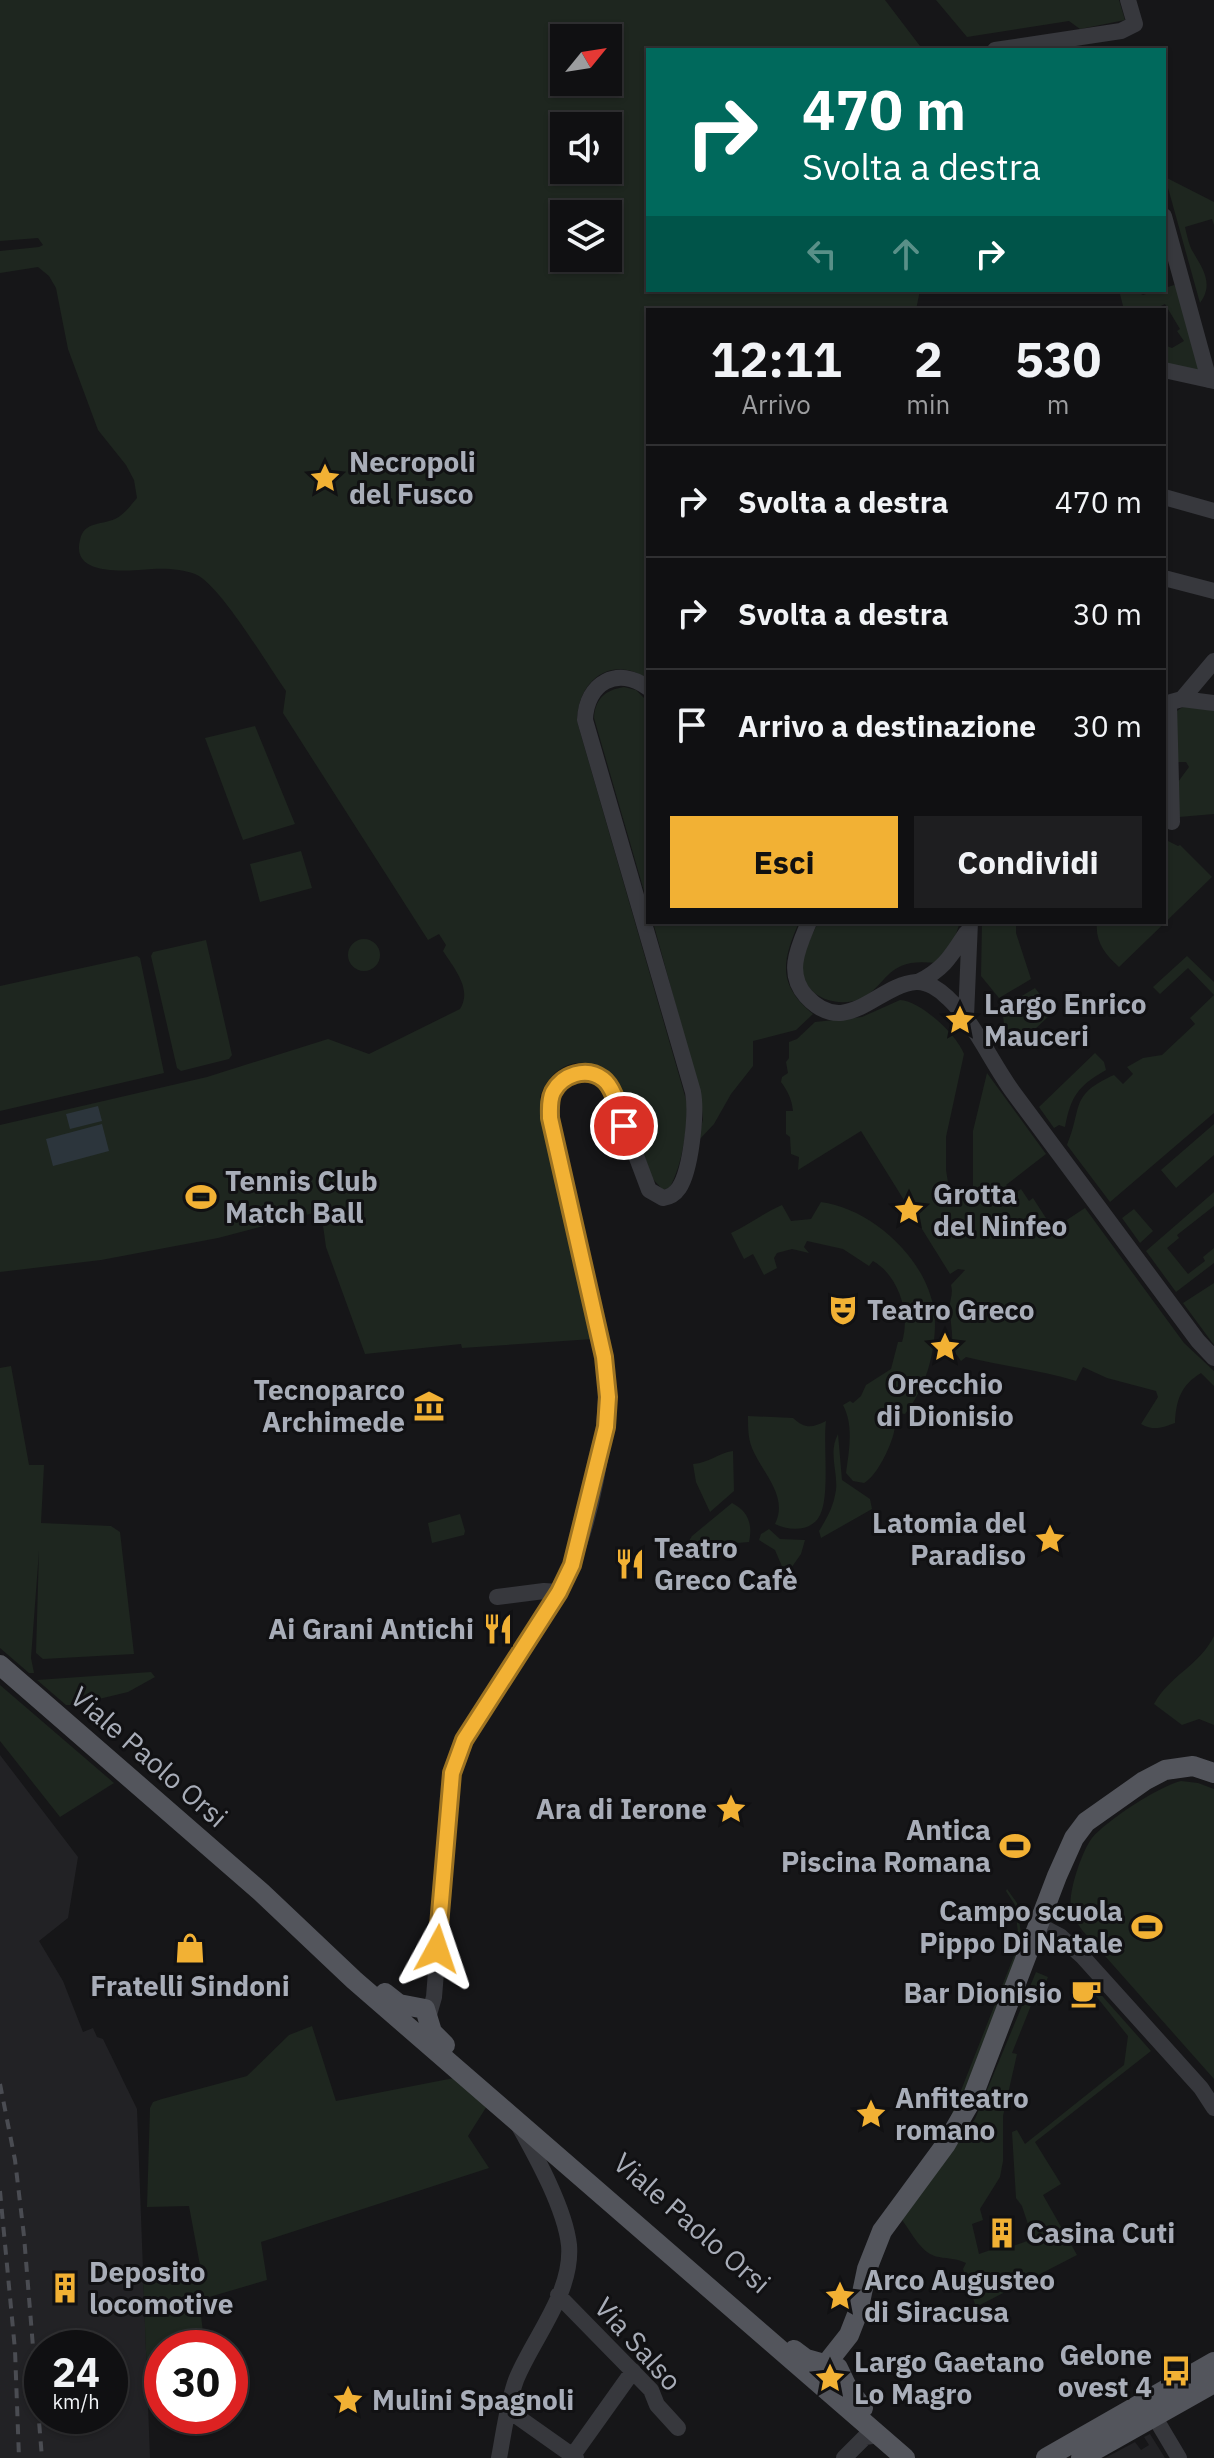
<!DOCTYPE html>
<html lang="it">
<head>
<meta charset="utf-8">
<style>
	body { margin:0; font-family:"IBM Plex Sans",sans-serif; background:#1e1e20; color:#f1f3f6; height:100vh; display:flex; flex-direction:column; font-size:30px; white-space:nowrap }
	* { box-sizing:border-box; margin:0 }
	p { font-size:26px; color:#9c9d9f }
	.icon { flex:none; width:44px; height:44px; fill:none; stroke:currentColor; stroke-width:2; stroke-linecap:round; stroke-linejoin:round }
	.map { position:relative; flex:1; overflow:hidden }
	.side { position:absolute; left:646px; top:308px; width:520px; height:616px; display:flex; flex-direction:column; background:#101012; border-radius:0px; box-shadow:0 2px 6px #0004,0 0 0 2px #303032 }
	.side>* { flex:none }
	.guide { position:absolute; left:646px; top:48px; width:520px; height:244px; border-radius:0px; box-shadow:0 2px 6px #0004,0 0 0 2px #303032; background:#00695c; color:#fff; overflow:hidden }
	.needle { width:52px; rotate:60deg }
	.fabs { position:absolute; left:550px; top:24px; display:grid; gap:16px }
	.fabs a { display:grid; place-items:center; width:72px; height:72px; border-radius:0px; background:#101012; box-shadow:0 2px 6px #0004,0 0 0 2px #303032; font-size:40px }
	.speed { position:absolute; left:24px; top:2330px; display:flex; gap:16px; font-size:40px; font-weight:700; text-align:center }
	.speed>* { display:grid; place-content:center; width:104px; height:104px; border-radius:50%; background:#101012; box-shadow:0 2px 6px #0004,0 0 0 2px #303032; line-height:1 }
	.speed small { font-size:20px; font-weight:400 }
	.speed .limit { border:12px solid #d22; background:#fff; color:#111 }
	.pin { position:absolute; display:grid; place-items:center; width:68px; height:68px; color:#fff; margin:-34px; border:4px solid #fff; border-radius:50%; box-shadow:0 2px 8px #0007 }
	.me { position:absolute; width:88px; margin:-44px; rotate:5deg; stroke-linejoin:round; filter:drop-shadow(0 0 6px #0008) }
	.turn { display:flex; align-items:center; gap:28px; height:168px; padding:0 24px; font-size:36px }
	.turn .icon { width:104px; height:104px; stroke-width:2.5 }
	.turn b { display:block; font-size:56px; line-height:68px }
	.lanes { display:flex; align-items:center; height:76px; padding:0 24px; background:#0003; justify-content:center; gap:40px; direction:ltr }
	.lanes .off { opacity:.35 }
	.eta { display:flex; justify-content:space-evenly; align-items:center; height:136px; text-align:center }
	.eta b { font-size:48px; font-weight:700; line-height:56px }
	.button { display:flex; gap:16px; margin-top:auto; padding:16px 24px }
	.button a { flex:1; height:92px; border-radius:0px; background:#f2b134; color:#111; font-size:32px; font-weight:700; line-height:92px; text-align:center }
	.button a+a { background:#1e1e20; color:#f1f3f6 }
	ul { padding:0; list-style:none }
	li { display:flex; align-items:center; gap:24px; height:112px; padding:0 24px; border-top:2px solid #303032 }
	li div { flex:1 }
	li b { display:block; font-size:30px }
	li em { font-style:normal }
	.map>svg:first-child { display:block }
	.built { fill:#222225; fill-rule:evenodd }
	.green { fill:#1e261f; fill-rule:evenodd }
	.water { fill:#2c353c }
	.lines { fill:none; stroke-linecap:round; stroke-linejoin:round }
	.minor { stroke:#37383d; stroke-width:16 }
	.major { stroke:#53555c; stroke-width:20 }
	.rail { stroke:#4a4c52; stroke-width:4; stroke-dasharray:10 8; stroke-linecap:butt }
	.route-casing { stroke:#9d7322; stroke-width:20 }
	.route { stroke:#f2b134; stroke-width:14 }
	.labels { text-anchor:middle; stroke-width:6; stroke-linejoin:round; paint-order:stroke }
	.poi-label { font-size:28px; font-weight:bold; fill:#a8adb8; stroke:#111113; text-anchor:start }
	.street-label { font-size:28px; fill:#a8adb8; stroke:#111113 }
</style>
</head>
<body>
<div class="map">
<svg width="1214" height="2458" viewBox="0 0 1214 2458">
	<rect width="100%" height="100%" fill="#161618"/>
	<!-- built -->
	<path class="built" d="M0 1755 78 1857 68 1918 39 1941 63 1981 83 2032 93 2028 97 2037 103 2039 137 2109 150 2458H0ZM42 2348H110V2416H42Z
		M1150 2434 1165 2458H1105L1135 2442 1141 2450 1149 2445 1144 2437Z"/>
	<!-- green -->
	<path class="green" d="M0 0H885L923 50H648V290H920L916 310H648V679C611 654 578 680 577 721L687 1103C687 1129 683 1163 670 1187L663 1190 652 1178 619 1084C593 1052 556 1056 540 1096L593 1339 462 1348 461 1344 365 1354 326 1247 321 1211 218 1238 101 1260 0 1272V1125L207 1077 328 1039 369 1054 460 1009C473 989 453 967 443 951L446 945 439 934 428 940 283 713 286 691C268 666 220 584 195 574 183 569 165 568 152 569 132 570 70 579 80 540 84 521 102 525 115 519 124 515 131 505 137 498L134 480 126 465 98 430 68 349 56 288 49 276 38 267 0 273V251L39 247 43 245 38 238 0 241ZM564 38H608V82H564ZM564 126H608V170H564ZM564 214H608V258H564Z
		M936 0H1119L1125 20 1080 29 1069 21 967 37Z
		M1165 177 1214 202V225L1212 219 1185 227C1187 235 1189 246 1193 252 1203 269 1214 284 1200 303Z
		M1174 285 1178 287 1202 372 1164 363V345L1172 348 1184 341 1177 331 1180 329 1165 304 1153 310H1124L1119 290H1133L1143 295Z
		M624 687 636 690 648 702 645 754 648 771V905L594 718C595 699 605 690 624 687Z
		M1184 706 1214 710V814L1179 817 1178 782 1189 767 1186 762H1178L1175 720 1177 711Z
		M255 726 295 824 243 840 205 738Z
		M1164 839 1178 846 1180 845 1212 877 1119 967C1105 954 1095 942 1097 922H1164Z
		M301 851 312 888 260 902 250 864Z
		M653 922H799C782 962 777 984 813 1014L796 1030 753 1041V1066L731 1094 714 1124 698 1141 703 1119 701 1098Z
		M818 922H960L954 940 937 963C924 962 912 961 901 966 885 973 878 990 863 998 836 1010 799 996 802 962 804 949 813 934 818 922Z
		M982 922H1016V933L1031 979 999 998 981 976Z
		M348 955a16 16 0 1 1 32 0a16 16 0 1 1-32 0Z
		M206 940 232 1055 229 1059 181 1071 177 1068 151 956 153 952Z
		M137 956 140 958 164 1073 0 1111V986Z
		M1187 956 1214 982V1113L1110 1202 1067 1145C1083 1107 1069 1095 1114 1075L1123 1084 1133 1074 1127 1067 1143 1058 1162 1055 1195 1024 1190 1018 1214 995 1188 968 1160 994 1153 987Z
		M1035 988 1052 1010 1050 1015 1017 1046 999 1047 1004 1024 1002 1008Z
		M900 1000C921 1001 957 1035 964 1054L946 1137V1170L951 1201 973 1186V1131L987 1073 1046 1154 1006 1185 1014 1194 1021 1189 1029 1201 1033 1198 1053 1229 1085 1208 1184 1343 1214 1371V1386L1201 1373C1181 1385 1176 1400 1175 1423 1161 1428 1154 1431 1141 1424L1158 1397 1156 1391 1107 1378 1083 1367 1076 1381C1040 1370 1002 1366 966 1357L961 1361 952 1348C953 1335 951 1325 950 1313 948 1302 954 1295 951 1285L965 1270 958 1269 950 1274 861 1131 798 1170 799 1157 791 1154 790 1137 786 1134V1111H793C792 1099 787 1090 781 1082L782 1077 788 1073 786 1062 789 1058V1042L797 1039 815 1022 862 1017Z
		M1095 1053 1104 1062 1106 1070C1078 1086 1071 1096 1065 1127L1059 1125 1054 1128 1039 1107Z
		M1214 1124V1155L1176 1188 1161 1170Z
		M1214 1192V1206L1177 1235 1179 1238 1167 1248 1188 1274 1205 1261 1203 1257 1214 1248V1263L1176 1292 1146 1251Z
		M821 1202C875 1209 935 1266 935 1323 935 1355 925 1389 905 1414L899 1413C894 1421 896 1424 894 1432 891 1446 877 1476 864 1483L853 1481 846 1473C849 1450 854 1426 843 1405L850 1401 853 1403 861 1396 866 1385 891 1369 898 1342H902C911 1313 898 1275 873 1261L869 1266 843 1249 807 1241 804 1247 809 1253 792 1249 777 1253 774 1258 777 1268 764 1275 753 1254 744 1259 731 1233C749 1225 763 1213 782 1205L791 1221 811 1219Z
		M1134 1209 1153 1231 1140 1243 1122 1218Z
		M1214 1283V1345L1183 1303Z
		M11 1366 29 1465H44L41 1523 111 1526 120 1532 134 1654 43 1659 36 1653 39 1551 31 1658 34 1673H29L0 1648V1368Z
		M748 1416 793 1418C805 1429 812 1428 826 1421 823 1444 830 1496 820 1515 812 1532 789 1531 775 1524 789 1496 762 1473 752 1448 748 1438 748 1427 748 1416Z
		M838 1434 842 1480 870 1499 872 1509 821 1538 819 1531C828 1516 833 1508 836 1490 838 1471 828 1453 838 1434Z
		M733 1451 734 1491 710 1512 696 1482 693 1464C709 1463 718 1453 733 1451Z
		M732 1503C748 1511 753 1524 749 1542L725 1544 702 1554 689 1549 687 1544 692 1536Z
		M460 1514 465 1531 464 1535 432 1543 428 1523Z
		M769 1529 780 1539 805 1540 801 1554 789 1571H784L775 1550 759 1540 761 1534Z
		M1214 1636V1725L1199 1719 1182 1725 1154 1704C1169 1676 1200 1665 1214 1636Z
		M151 1672 155 1677 128 1692 74 1705H66L37 1680Z
		M0 1685 114 1783 60 1817 0 1741Z
		M1181 1781 1198 1783 1214 1789V2079L1082 1930C1077 1923 1073 1916 1071 1908 1068 1892 1082 1851 1092 1838 1106 1821 1159 1786 1181 1781Z
		M1007 1889 1017 1903 1022 1942 961 2100 947 2126 1019 1943 1015 1905 1006 1891Z
		M1036 1972 1048 1977 1037 2005 1032 2003 1012 2053 1017 2054 1003 2116V2161L1000 2177 980 2209 983 2220 972 2224 979 2254 1005 2245 1007 2248 1033 2239 1022 2206 1016 2198 1012 2132 1017 2130 1025 2144 1124 2065 1128 2036 1092 1991 1096 1989 1151 2051 1035 2142 1061 2184 1043 2195 1077 2255 976 2307 963 2269 966 2263C956 2258 949 2259 939 2257 922 2255 912 2233 902 2220L975 2119Z
		M312 2026 336 2101 454 2078 487 2106 468 2136 489 2168 261 2242 267 2280 199 2300 205 2348H162V2397L148 2399 143 2279 202 2276 189 2206 147 2207 150 2108 153 2102 162 2099 247 2076 289 2035Z"/>
	<!-- water -->
	<path class="water" d="M98 1106 102 1121 70 1129 66 1114Z
		M102 1124 109 1151 53 1166 46 1139Z"/>
	<g class="lines">
		<!-- minor -->
		<path class="minor" d="M995 50 1121 31 1135 24 1128 0
			M1164 216 1209 380
			M1164 370 1214 381
			M1164 497 1214 511
			M1164 578 1214 591
			M1182 699 1214 703
			M1164 704 1182 699 1214 661
			M1169 704 1172 822
			M809 922C799 946 785 973 806 996 846 1040 877 985 916 982 927 981 940 990 948 998 975 1023 991 1062 1013 1092 1074 1175 1136 1258 1198 1341L1214 1358
			M918 982C944 969 951 956 966 933
			M966 1017 970 922
			M497 1597 544 1591 559 1592
			M1039 1925 1060 1936 1082 1956 1201 2088 1214 2108
			M428 2018 434 1997 452 1773C475 1708 522 1654 557 1594 590 1540 613 1419 604 1357L550 1118C549 1085 569 1062 603 1078L614 1097 649 1190 663 1198C670 1197 675 1194 679 1188 691 1170 697 1113 693 1092L585 720C586 683 618 665 648 688
			M558 2295 651 2390 657 2405 678 2428
			M508 2410 576 2458
			M1154 2416 1179 2458
			M499 2458C504 2432 507 2405 516 2380 533 2338 573 2293 569 2245 565 2209 537 2158 519 2126
			M571 2458 633 2371
			M844 2458 865 2437 879 2435"/>
		<!-- major -->
		<path class="major" d="M0 1665 261 1892 354 1980 905 2458
			M385 1993 399 2004 425 2009 432 2032 445 2045
			M794 2350 806 2359 838 2368 848 2389 863 2408
			M819 2373 849 2335 858 2312 867 2269 882 2231 946 2144 971 2101 1057 1876 1074 1838 1086 1822 1144 1781 1165 1770 1193 1766 1214 1773
			M1046 2458 1214 2362
			M1081 2458 1214 2383"/>
		<!-- rail -->
		<path class="rail" d="M0 2084 15 2160 24 2236 42 2458
			M0 2191 15 2350 19 2458"/>
	</g>
	<g class="lines">
		<!-- route casing -->
		<g class="route-casing">
			<path id="route" d="M437 1949 452 1773 464 1740 559 1592 572 1565 606 1427 608 1397 604 1357 550 1118C550 1109 549 1100 553 1092 562 1075 586 1066 603 1079 615 1088 619 1112 624 1126"/>
		</g>
		<!-- route -->
		<use href="#route" class="route"/>
	</g>
	<!-- icons -->
	<defs>
		<g id="sight-bare" transform="scale(2.4)"><path d="M0-6L1.8-2.2L6-1.7L2.9 1.2L3.7 5.4L0 3.3L-3.7 5.4L-2.9 1.2L-6-1.7L-1.8-2.2Z" fill="#f2b134" stroke="#111113" stroke-width="2.5" paint-order="stroke"/></g>
		<g id="stadium-bare" transform="scale(2.4)"><path d="M0-5a6.5 5 0 1 0 0 10a6.5 5 0 1 0 0-10ZM-3.5-1.8h7v3.6h-7Z" fill="#f2b134" stroke="#111113" stroke-width="2.5" paint-order="stroke"/></g>
		<g id="theatre-bare" transform="scale(2.4)"><path d="M-5-5.5Q0-4 5-5.5V0Q5 5 0 6Q-5 5-5 0ZM-3.3-2.5H-1v1.5H-3.3ZM1-2.5H3.3v1.5H1ZM-2.8 1Q0 5.5 2.8 1Z" fill="#f2b134" stroke="#111113" stroke-width="2.5" paint-order="stroke"/></g>
		<g id="museum-bare" transform="scale(2.4)"><path d="M0-6L6-3V-2H-6V-3ZM-5-1h2V3h-2ZM-1-1h2V3h-2ZM3-1h2V3H3ZM-6 4H6V6H-6Z" fill="#f2b134" stroke="#111113" stroke-width="2.5" paint-order="stroke"/></g>
		<g id="restaurant-bare" transform="scale(2.4)"><path d="M-5-6h1v4h1v-4h1v4h1v-4h1v5L-1.5 .5V6h-2V.5L-5-1ZM5-6V6H3V1.5H1.5Q1.5-4 5-6Z" fill="#f2b134" stroke="#111113" stroke-width="2.5" paint-order="stroke"/></g>
		<g id="shop-bare" transform="scale(2.4)"><path d="M-5-2.5h2.3a2.7 3.5 0 0 1 5.4 0H5L5.5 6h-11ZM-1.5-2.5h3a1.5 2.3 0 0 0-3 0Z" fill="#f2b134" stroke="#111113" stroke-width="2.5" paint-order="stroke"/></g>
		<g id="cafe-bare" transform="scale(2.4)"><path d="M-5.5-4.5H6V0H3Q3 3.5 0 3.5H-2.5Q-5.5 3.5-5.5 0ZM3-3.2v2h1.7v-2ZM-6 4.5H4V6H-6Z" fill="#f2b134" stroke="#111113" stroke-width="2.5" paint-order="stroke"/></g>
		<g id="building-bare" transform="scale(2.4)"><path d="M-4-6H4V6H1V3H-1V6H-4ZM-2.5-4.3h1.7v1.8h-1.7ZM.8-4.3h1.7v1.8H.8ZM-2.5-1h1.7V.8h-1.7ZM.8-1h1.7V.8H.8Z" fill="#f2b134" stroke="#111113" stroke-width="2.5" paint-order="stroke"/></g>
		<g id="bus-bare" transform="scale(2.4)"><path d="M-5-6H5V4H4V6H2V4H-2V6H-4V4H-5ZM-3.5-4V0h7V-4ZM-3.5 1.2v1.5H-2V1.2ZM2 1.2v1.5H3.5V1.2Z" fill="#f2b134" stroke="#111113" stroke-width="2.5" paint-order="stroke"/></g>
	</defs>
	<g fill-rule="evenodd">
		<use href="#sight-bare" x="325" y="478"/>
		<use href="#sight-bare" x="960" y="1020"/>
		<use href="#stadium-bare" x="201" y="1197"/>
		<use href="#sight-bare" x="909" y="1210"/>
		<use href="#theatre-bare" x="843" y="1310"/>
		<use href="#sight-bare" x="945" y="1347"/>
		<use href="#museum-bare" x="429" y="1406"/>
		<use href="#sight-bare" x="1050" y="1539"/>
		<use href="#restaurant-bare" x="630" y="1564"/>
		<use href="#restaurant-bare" x="498" y="1629"/>
		<use href="#sight-bare" x="731" y="1809"/>
		<use href="#stadium-bare" x="1015" y="1846"/>
		<use href="#stadium-bare" x="1147" y="1927"/>
		<use href="#shop-bare" x="190" y="1948"/>
		<use href="#cafe-bare" x="1086" y="1993"/>
		<use href="#sight-bare" x="871" y="2114"/>
		<use href="#building-bare" x="1002" y="2233"/>
		<use href="#building-bare" x="65" y="2288"/>
		<use href="#sight-bare" x="840" y="2296"/>
		<use href="#bus-bare" x="1176" y="2371"/>
		<use href="#sight-bare" x="830" y="2378"/>
		<use href="#sight-bare" x="348" y="2400"/>
	</g>
	<g class="labels">
		<!-- poi labels -->
		<g class="poi-label">
			<text x="349" y="472">Necropoli<tspan x="349" dy="32">del Fusco</tspan></text>
			<text x="984" y="1014">Largo Enrico<tspan x="984" dy="32">Mauceri</tspan></text>
			<text x="225" y="1191">Tennis Club<tspan x="225" dy="32">Match Ball</tspan></text>
			<text x="933" y="1204">Grotta<tspan x="933" dy="32">del Ninfeo</tspan></text>
			<text x="867" y="1320">Teatro Greco</text>
			<text x="945" y="1394" text-anchor="middle">Orecchio<tspan x="945" dy="32">di Dionisio</tspan></text>
			<text x="405" y="1400" text-anchor="end">Tecnoparco<tspan x="405" dy="32">Archimede</tspan></text>
			<text x="1026" y="1533" text-anchor="end">Latomia del<tspan x="1026" dy="32">Paradiso</tspan></text>
			<text x="654" y="1558">Teatro<tspan x="654" dy="32">Greco Cafè</tspan></text>
			<text x="474" y="1639" text-anchor="end">Ai Grani Antichi</text>
			<text x="707" y="1819" text-anchor="end">Ara di Ierone</text>
			<text x="991" y="1840" text-anchor="end">Antica<tspan x="991" dy="32">Piscina Romana</tspan></text>
			<text x="1123" y="1921" text-anchor="end">Campo scuola<tspan x="1123" dy="32">Pippo Di Natale</tspan></text>
			<text x="190" y="1996" text-anchor="middle">Fratelli Sindoni</text>
			<text x="1062" y="2003" text-anchor="end">Bar Dionisio</text>
			<text x="895" y="2108">Anfiteatro<tspan x="895" dy="32">romano</tspan></text>
			<text x="1026" y="2243">Casina Cuti</text>
			<text x="89" y="2282">Deposito<tspan x="89" dy="32">locomotive</tspan></text>
			<text x="864" y="2290">Arco Augusteo<tspan x="864" dy="32">di Siracusa</tspan></text>
			<text x="1152" y="2365" text-anchor="end">Gelone<tspan x="1152" dy="32">ovest 4</tspan></text>
			<text x="854" y="2372">Largo Gaetano<tspan x="854" dy="32">Lo Magro</tspan></text>
			<text x="372" y="2410">Mulini Spagnoli</text>
		</g>
		<!-- street labels -->
		<g class="street-label">
			<text transform="translate(149 1757) rotate(41)" y="10">Viale Paolo Orsi</text>
			<text transform="translate(692 2223) rotate(41)" y="10">Viale Paolo Orsi</text>
			<text transform="translate(638 2344) rotate(48)" y="10">Via Salso</text>
		</g>
	</g>
</svg>
<div class="fabs">
<a><svg class="needle" viewBox="-14 -14 28 28"><path d="M0-13l5 13h-10z" fill="#e53935"/><path d="M0 13l5-13h-10z" fill="#9c9d9f"/></svg></a>
<a><svg class="icon" aria-label="sound" viewBox="0 0 24 24"><path d="M4 9h4l5-4v14l-5-4H4zM17 9q2 3 0 6"/></svg></a>
<a><svg class="icon" aria-label="layers" viewBox="0 0 24 24"><path d="M12 4l9 5-9 5-9-5zM3 14l9 5 9-5"/></svg></a>
</div>
<div class="speed"><div>24<small>km/h</small></div><div class="limit">30</div></div>
<div class="pin" style="left:624px;top:1126px;background:#d93025"><svg class="icon" aria-label="arrive" viewBox="0 0 24 24"><path d="M6 21V4h12l-3 4 3 4H6"/></svg></div>
<svg class="me" style="left:437px;top:1949px" viewBox="-20 -20 40 40"><path d="M0-17L14 15 0 8-14 15z" fill="#f2b134" stroke="#fff" stroke-width="4"/></svg>
<div class="guide">
<div class="turn"><svg class="icon" aria-label="right" viewBox="0 0 24 24"><path d="M7 20v-9h11M14 6l5 5-5 5"/></svg><div><b>470 m</b>Svolta a destra</div></div>
<div class="lanes"><svg class="icon off" aria-label="left" viewBox="0 0 24 24"><path d="M17 20v-9H6M10 6l-5 5 5 5"/></svg><svg class="icon off" aria-label="ahead" viewBox="0 0 24 24"><path d="M12 20V5M6 11l6-6 6 6"/></svg><svg class="icon" aria-label="right" viewBox="0 0 24 24"><path d="M7 20v-9h11M14 6l5 5-5 5"/></svg></div>
</div>
<section class="side">
<div class="eta">
<div><b>12:11</b><p>Arrivo</p></div>
<div><b>2</b><p>min</p></div>
<div><b>530</b><p>m</p></div>
</div>
<ul>
<li><svg class="icon" aria-label="right" viewBox="0 0 24 24"><path d="M7 20v-9h11M14 6l5 5-5 5"/></svg><div><b>Svolta a destra</b></div><em>470 m</em></li>
<li><svg class="icon" aria-label="right" viewBox="0 0 24 24"><path d="M7 20v-9h11M14 6l5 5-5 5"/></svg><div><b>Svolta a destra</b></div><em>30 m</em></li>
<li><svg class="icon" aria-label="arrive" viewBox="0 0 24 24"><path d="M6 21V4h12l-3 4 3 4H6"/></svg><div><b>Arrivo a destinazione</b></div><em>30 m</em></li>
</ul>
<div class="button"><a>Esci</a><a>Condividi</a></div>
</section>
</div>
</body>
</html>
